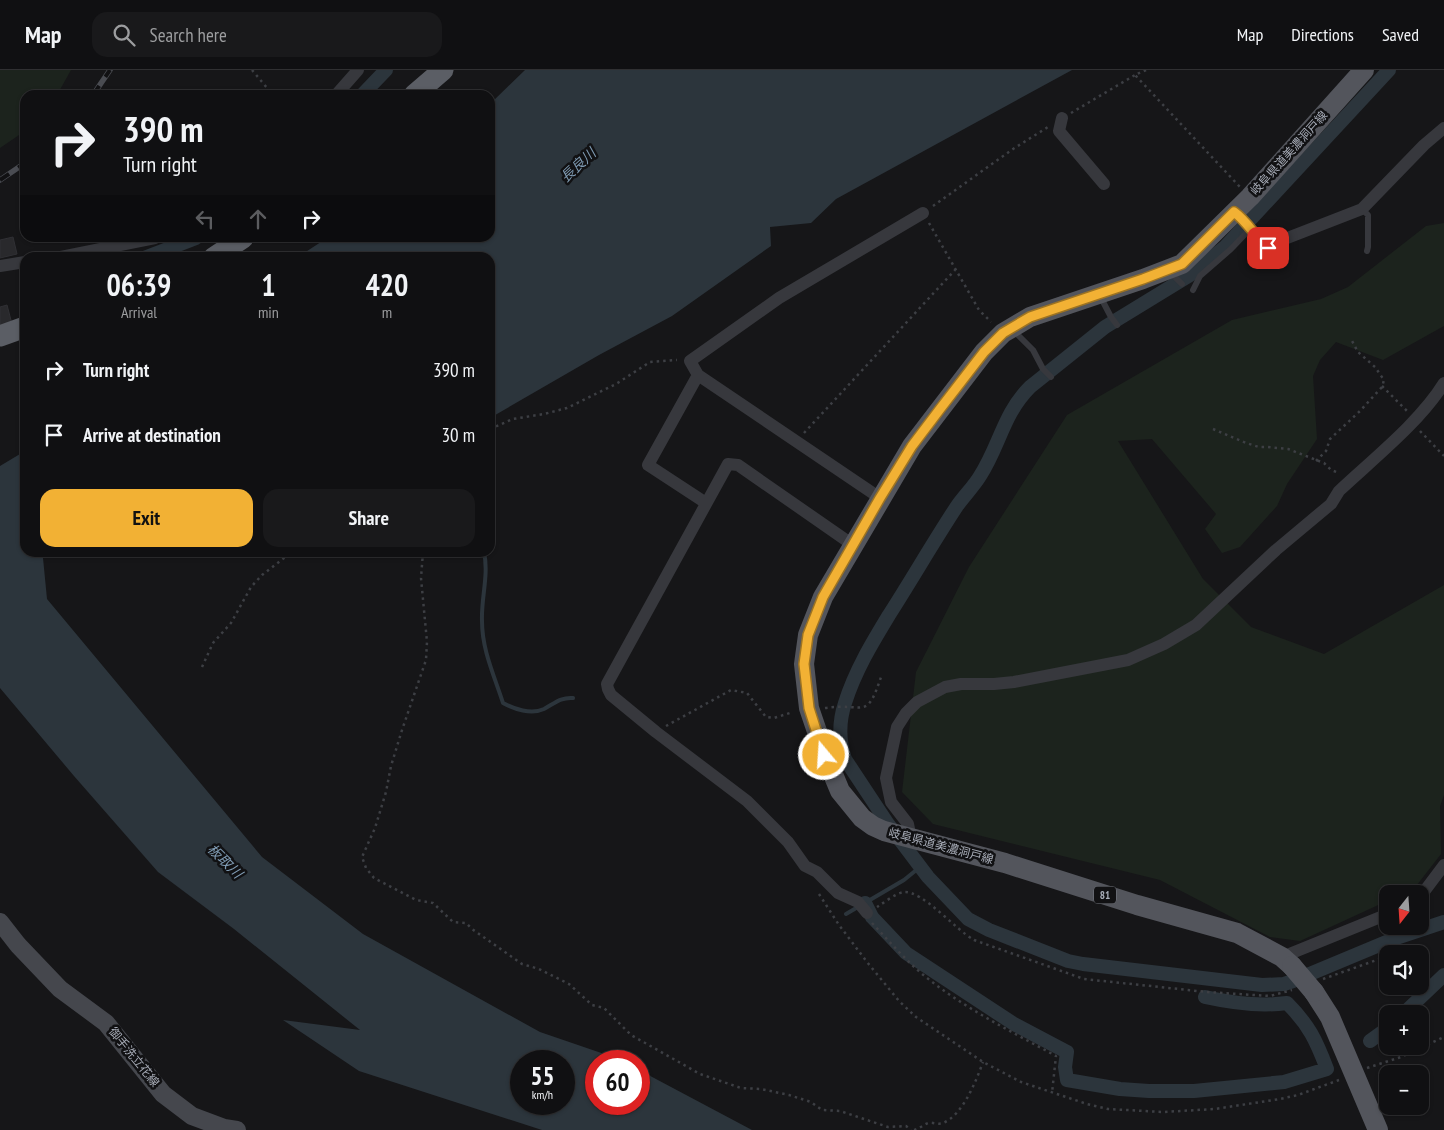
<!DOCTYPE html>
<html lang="en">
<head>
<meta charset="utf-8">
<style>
	body { margin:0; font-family:"PT Sans Narrow","Noto Sans JP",sans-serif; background:#19191b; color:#f1f3f6; height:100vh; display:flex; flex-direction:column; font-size:19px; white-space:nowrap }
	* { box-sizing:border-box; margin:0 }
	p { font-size:16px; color:#9c9d9f }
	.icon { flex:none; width:28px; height:28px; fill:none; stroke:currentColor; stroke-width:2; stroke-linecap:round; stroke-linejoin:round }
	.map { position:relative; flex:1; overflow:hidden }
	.panel { position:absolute; left:20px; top:182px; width:475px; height:305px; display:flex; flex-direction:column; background:#101012; border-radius:15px; box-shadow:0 1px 4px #0004,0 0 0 1px #303032 }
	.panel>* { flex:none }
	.guide { position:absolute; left:20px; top:20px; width:475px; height:152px; border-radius:15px; box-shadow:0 1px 4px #0004,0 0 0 1px #303032; background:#101012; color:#f1f3f6; overflow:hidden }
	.needle { width:32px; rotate:197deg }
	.fabs { position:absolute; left:1379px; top:815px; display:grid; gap:10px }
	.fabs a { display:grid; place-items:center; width:50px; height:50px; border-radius:10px; background:#101012; box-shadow:0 1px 4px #0004,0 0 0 1px #303032; font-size:25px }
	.speed { position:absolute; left:510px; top:980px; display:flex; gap:10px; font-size:25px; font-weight:700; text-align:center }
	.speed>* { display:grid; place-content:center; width:65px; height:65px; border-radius:50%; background:#101012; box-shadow:0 1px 4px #0004,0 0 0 1px #303032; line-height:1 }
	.speed small { font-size:12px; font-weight:400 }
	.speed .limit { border:8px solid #d22; background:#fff; color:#111 }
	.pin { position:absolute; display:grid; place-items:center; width:42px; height:42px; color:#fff; margin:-21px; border-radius:10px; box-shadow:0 2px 8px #0006 }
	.me { position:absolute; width:55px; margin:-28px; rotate:342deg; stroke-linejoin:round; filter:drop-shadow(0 0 4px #0008) }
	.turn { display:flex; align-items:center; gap:18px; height:105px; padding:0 20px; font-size:22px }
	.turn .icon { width:65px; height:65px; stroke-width:2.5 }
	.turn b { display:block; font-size:35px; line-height:42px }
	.lanes { display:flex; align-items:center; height:48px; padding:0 20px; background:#0003; justify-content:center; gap:25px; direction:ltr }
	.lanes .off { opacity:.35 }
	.eta { display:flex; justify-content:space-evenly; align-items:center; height:85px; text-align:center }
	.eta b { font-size:30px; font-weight:700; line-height:35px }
	.button { display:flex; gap:10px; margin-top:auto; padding:10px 20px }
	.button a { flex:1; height:58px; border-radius:15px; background:#f2b134; color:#111; font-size:20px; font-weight:700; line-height:58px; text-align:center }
	.button a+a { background:#19191b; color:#f1f3f6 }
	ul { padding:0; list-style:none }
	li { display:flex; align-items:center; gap:15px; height:65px; padding:0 20px }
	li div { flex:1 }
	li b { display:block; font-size:19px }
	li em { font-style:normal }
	header { display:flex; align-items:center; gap:30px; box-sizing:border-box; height:70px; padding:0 25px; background:#101012; border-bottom:1px solid #303032 }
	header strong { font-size:24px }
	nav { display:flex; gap:28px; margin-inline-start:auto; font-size:18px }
	.search { width:350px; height:45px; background:#19191b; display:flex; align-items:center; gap:12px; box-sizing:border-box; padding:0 18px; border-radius:15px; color:#9c9d9f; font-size:19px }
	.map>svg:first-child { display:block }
	.green { fill:#1c231d }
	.water { fill:#2c353c; fill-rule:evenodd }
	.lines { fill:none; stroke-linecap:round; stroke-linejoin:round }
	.stream { stroke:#2c353c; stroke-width:4 }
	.canal { stroke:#2c353c; stroke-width:14 }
	.building { fill:#29292c; stroke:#303034 }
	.path { stroke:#3d3f44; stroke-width:2.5; stroke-dasharray:2.5 4; stroke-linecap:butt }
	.service { stroke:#37383d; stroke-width:6 }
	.minor { stroke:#37383d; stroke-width:12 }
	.secondary { stroke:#45474d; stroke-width:18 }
	.primary { stroke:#53555c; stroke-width:20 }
	.trunk { stroke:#5b5e65; stroke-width:21 }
	.rail-casing { stroke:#4a4c52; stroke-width:5.5 }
	.rail { stroke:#111113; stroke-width:4; stroke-dasharray:11; stroke-linecap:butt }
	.primary-bridge { stroke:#53555c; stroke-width:20 }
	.route-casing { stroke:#9d7322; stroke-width:12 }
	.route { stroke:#f2b134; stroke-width:9 }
	.labels { text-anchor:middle; stroke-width:5; stroke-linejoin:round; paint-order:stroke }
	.shield { fill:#111113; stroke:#7b7e86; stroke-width:1 }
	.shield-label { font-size:11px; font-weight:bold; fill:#a8adb8 }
	.street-label { font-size:12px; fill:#a8adb8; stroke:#111113 }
	.water-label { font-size:14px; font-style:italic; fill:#7f9bb3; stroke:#111113 }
</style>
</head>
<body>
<header>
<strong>Map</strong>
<div class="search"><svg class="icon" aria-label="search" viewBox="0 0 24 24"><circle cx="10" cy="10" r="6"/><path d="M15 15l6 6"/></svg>Search here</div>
<nav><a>Map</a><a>Directions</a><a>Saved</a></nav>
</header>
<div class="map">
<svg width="1444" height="1060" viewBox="0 0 1444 1060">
	<rect width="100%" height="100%" fill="#161618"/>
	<!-- green -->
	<path class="green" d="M0 0H71L57 25H25V61L0 78Z
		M1444 153V256L1383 290 1336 272 1320 290 1313 306 1317 369 1287 414 1277 436 1240 477 1222 483 1205 459 1216 444 1152 369 1118 371 1203 509 1251 557 1324 584 1444 515V725L1440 736 1441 784 1413 820 1405 824H1388L1387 831 1300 871 1270 867 1160 810 933 754 902 722 916 602 969 497 1067 345 1232 250 1321 229 1348 217 1426 156Z"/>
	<!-- water -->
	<path class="water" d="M525 0H1072L836 129 811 153 770 157 771 176 672 246 599 285 490 348V188L298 187 327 168H490V34Z
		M25 381V482L65 483 43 488 47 529 262 787 363 864 540 962 613 987 622 991H596V1034H639V1000L752 1060H542L359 1001 283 950 360 960 234 859 158 802 74 706 0 618V396ZM521 991H564V1034H521Z"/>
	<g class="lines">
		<!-- stream -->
		<path class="stream" d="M484 482C489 505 481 528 482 551 482 580 494 605 503 633 514 639 531 645 544 639 555 633 561 627 573 628
			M846 844 904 810 920 797"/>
		<!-- canal -->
		<path class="canal" d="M1389 0 1225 177 1190 205 1105 257 1030 317C1003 344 1000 375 980 406 974 416 965 425 957 436 934 471 912 509 889 545 872 573 855 601 845 633 839 651 839 671 845 689L888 754 928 807 968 849 989 860 1068 891 1083 894 1262 915 1284 914 1293 911 1396 868 1444 852
			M362 25 386 0
			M144 188 196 168
			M865 833 872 847 906 883 1014 954 1067 982 1065 997 1067 1010 1120 1019 1149 1021H1194L1284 1012 1327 999C1316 970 1309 955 1287 933 1259 937 1232 933 1205 927
			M1403 944 1444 905
			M1370 971 1388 958"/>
	</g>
	<!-- building -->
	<path class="building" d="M13 167 17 184 0 188V170Z
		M7 235 12 254 0 257V237Z"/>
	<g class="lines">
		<!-- path -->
		<path class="path" d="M252 0 273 25
			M1146 0 1135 5 1240 117
			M1071 43 1135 5
			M933 136 1013 79 1048 57
			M929 153 979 240 991 252
			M1382 316 1407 341
			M490 359 513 349 544 344 567 338 616 314 650 292 677 290
			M1213 359 1246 373 1259 377H1268L1288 379 1324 393 1331 400 1339 403
			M1420 361 1444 386
			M804 363 955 200
			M1316 391 1326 381 1330 369 1360 341 1382 317 1384 310 1375 297 1358 282 1351 269
			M423 482 421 508 427 572 426 590 402 660 391 696 386 722 375 758 362 787 366 798 374 808 416 830 433 833 453 852 466 853 472 859 522 894 539 899 569 914 592 935 604 938 631 965 700 1004 741 1018 761 1019 789 1025 811 1032 822 1040 840 1041 888 1057 906 1056 911 1060
			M202 597 213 573 231 553 251 517 262 505 292 482
			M825 638C866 632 866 653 882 604
			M666 656 731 620 747 623 766 647 774 648 793 642
			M819 824 839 855 867 892 899 931 916 947 983 992 1021 1012 1087 1034 1108 1039 1163 1042 1215 1039 1280 1029 1298 1025 1339 1010
			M877 837C885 832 896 823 904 822 922 820 957 861 974 870L1084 909 1207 922 1270 926 1292 920
			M872 853C890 872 907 892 927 908 966 939 1012 962 1056 986L1052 1023
			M1393 884 1401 881
			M1323 909 1388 886
			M1367 998 1401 987 1444 967
			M914 1060C919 1059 923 1055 928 1053 933 1052 938 1055 943 1053 963 1045 976 1011 983 992"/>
		<!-- service -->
		<path class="service" d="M1362 139 1368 145V177L1367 181
			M1245 151 1262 173 1268 178 1277 172
			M1172 202 1175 207 1182 214
			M1193 220 1200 206 1231 179 1251 158
			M1100 226 1111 247 1117 255
			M1014 261 1033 280 1043 299 1051 307"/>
		<!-- minor -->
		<path class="minor" d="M336 25 358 0
			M1062 48 1059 61 1104 114
			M1277 172 1362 139 1424 75 1444 58
			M56 188 155 168
			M0 196 25 192
			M698 305 690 291 779 228 923 143
			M706 433 648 395 698 305 880 428
			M853 475 738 395 728 394 607 614 608 619 611 625 656 662 747 731 788 772 805 796 817 802 838 823 858 832 867 843
			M911 769 908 754 891 732 886 708 897 657 906 643 917 632 945 617 961 614H994L1014 612 1128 590 1164 574 1196 555 1276 480 1331 434 1339 421C1373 389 1420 352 1444 313
			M1420 827 1444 795
			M1282 887 1388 844"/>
		<!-- secondary -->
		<path class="secondary" d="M0 852 18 875 60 919 106 953 163 1024 192 1046 224 1058 237 1060"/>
		<!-- primary -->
		<path class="primary" d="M1292 896 1282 887 1237 863 1137 835 1005 793 884 761 873 756 862 748 840 721 825 685 809 638 804 594 808 565 823 527 912 376 984 282 1003 263 1030 247 1143 209 1182 194 1250 127 1364 0
			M1314 922 1330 947 1378 1060"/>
		<!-- trunk -->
		<path class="trunk" d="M414 25 443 0
			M213 188 243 168
			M0 266 25 257"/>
		<!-- rail casing -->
		<g class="rail-casing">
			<path id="rail" d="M93 25 110 0
				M0 110 25 93"/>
		</g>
		<!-- rail -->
		<use href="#rail" class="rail"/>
		<!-- primary-bridge -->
		<path class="primary-bridge" d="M1292 896 1314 922"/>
	</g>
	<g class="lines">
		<!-- route casing -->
		<g class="route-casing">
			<path id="route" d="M824 685 809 638 804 594 808 565 823 527 880 428 912 376 940 339 984 282 1003 263 1030 247 1143 209 1182 194 1234 142C1248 152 1255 167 1268 178"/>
		</g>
		<!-- route -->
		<use href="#route" class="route"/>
	</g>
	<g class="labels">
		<!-- shield labels -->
		<rect class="shield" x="1094" y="816.5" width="22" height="17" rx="4"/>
		<g class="shield-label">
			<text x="1105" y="829">81</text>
		</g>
		<!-- street labels -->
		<g class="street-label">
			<text transform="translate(1289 83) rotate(-48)" y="4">岐阜県道美濃洞戸線</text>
			<text transform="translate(941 776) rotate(15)" y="4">岐阜県道美濃洞戸線</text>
			<text transform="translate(134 987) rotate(51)" y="4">御手洗立花線</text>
		</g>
		<!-- water labels -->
		<g class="water-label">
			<text transform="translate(578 95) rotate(-43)" y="5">長良川</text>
			<text transform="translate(225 791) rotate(44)" y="5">板取川</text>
		</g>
	</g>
</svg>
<div class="fabs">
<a><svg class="needle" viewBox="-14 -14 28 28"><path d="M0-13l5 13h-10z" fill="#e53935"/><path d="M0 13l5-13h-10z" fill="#9c9d9f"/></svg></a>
<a><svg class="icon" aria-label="sound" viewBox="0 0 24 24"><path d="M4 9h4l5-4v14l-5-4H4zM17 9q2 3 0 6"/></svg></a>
<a>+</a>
<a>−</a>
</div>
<div class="speed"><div>55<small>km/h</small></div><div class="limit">60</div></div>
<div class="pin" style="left:1268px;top:178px;background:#d93025"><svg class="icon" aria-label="arrive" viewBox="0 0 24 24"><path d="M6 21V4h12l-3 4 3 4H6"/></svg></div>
<svg class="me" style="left:824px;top:685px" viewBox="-20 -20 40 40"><circle r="17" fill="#f2b134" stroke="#fff" stroke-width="3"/><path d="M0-11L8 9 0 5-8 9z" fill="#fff"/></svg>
<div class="guide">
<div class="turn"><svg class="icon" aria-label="right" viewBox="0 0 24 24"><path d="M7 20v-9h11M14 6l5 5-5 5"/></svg><div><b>390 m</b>Turn right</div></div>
<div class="lanes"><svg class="icon off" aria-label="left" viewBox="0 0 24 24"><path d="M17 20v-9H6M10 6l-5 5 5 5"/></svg><svg class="icon off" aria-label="ahead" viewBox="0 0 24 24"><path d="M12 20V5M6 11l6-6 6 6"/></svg><svg class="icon" aria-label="right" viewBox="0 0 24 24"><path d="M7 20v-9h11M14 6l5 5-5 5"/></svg></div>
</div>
<section class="panel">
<div class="eta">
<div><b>06:39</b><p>Arrival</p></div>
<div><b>1</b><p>min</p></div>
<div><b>420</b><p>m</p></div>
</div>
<ul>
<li><svg class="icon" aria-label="right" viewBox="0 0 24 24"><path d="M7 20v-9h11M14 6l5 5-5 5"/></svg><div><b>Turn right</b></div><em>390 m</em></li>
<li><svg class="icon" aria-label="arrive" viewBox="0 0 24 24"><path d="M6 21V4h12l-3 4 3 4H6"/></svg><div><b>Arrive at destination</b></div><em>30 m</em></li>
</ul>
<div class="button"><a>Exit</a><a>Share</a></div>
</section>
</div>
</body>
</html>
